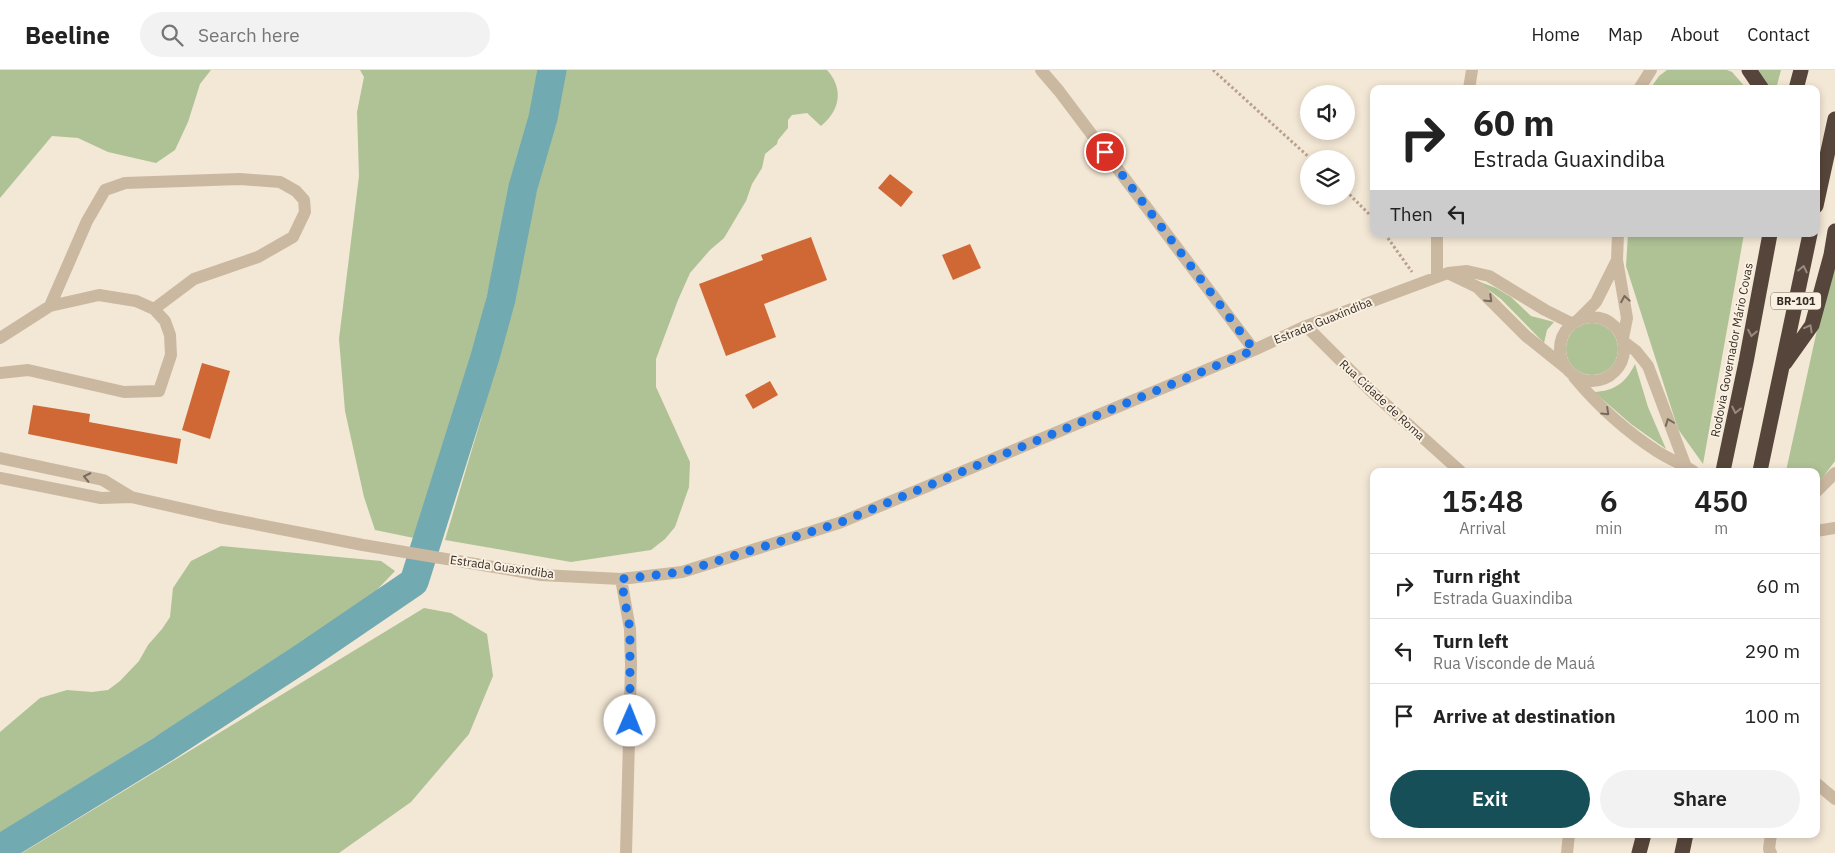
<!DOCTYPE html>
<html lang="en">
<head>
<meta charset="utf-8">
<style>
	body { margin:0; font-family:"IBM Plex Sans",sans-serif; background:#f2f2f2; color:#222; height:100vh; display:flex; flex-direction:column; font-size:19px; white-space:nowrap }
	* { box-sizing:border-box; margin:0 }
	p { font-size:16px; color:#767676 }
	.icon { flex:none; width:28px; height:28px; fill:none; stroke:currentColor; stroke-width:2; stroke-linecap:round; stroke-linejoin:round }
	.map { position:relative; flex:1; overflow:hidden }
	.panel { position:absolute; left:1370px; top:398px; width:450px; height:370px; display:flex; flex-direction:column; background:#fff; border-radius:10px; box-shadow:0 2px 8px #0003 }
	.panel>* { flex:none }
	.hud { position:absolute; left:1370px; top:15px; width:450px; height:152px; border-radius:10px; box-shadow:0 2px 8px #0003; background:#fff; color:#222; overflow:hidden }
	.controls { position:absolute; left:1300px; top:15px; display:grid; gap:10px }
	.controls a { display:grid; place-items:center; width:55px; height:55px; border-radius:50%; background:#fff; box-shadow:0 2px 8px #0003; font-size:25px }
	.pin { position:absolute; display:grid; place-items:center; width:42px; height:42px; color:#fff; margin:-21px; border:2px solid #fff; border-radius:50%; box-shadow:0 1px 5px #0007 }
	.me { position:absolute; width:55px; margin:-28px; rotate:1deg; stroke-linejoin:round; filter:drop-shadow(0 0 4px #0008) }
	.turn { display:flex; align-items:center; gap:18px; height:105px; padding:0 20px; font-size:22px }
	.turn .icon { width:65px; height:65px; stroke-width:2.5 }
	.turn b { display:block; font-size:35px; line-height:42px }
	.then { display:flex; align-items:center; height:48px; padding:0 20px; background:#0003; gap:10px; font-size:19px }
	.eta { display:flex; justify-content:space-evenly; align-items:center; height:85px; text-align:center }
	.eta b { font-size:30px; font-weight:600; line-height:35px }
	.cta { display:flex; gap:10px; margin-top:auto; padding:10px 20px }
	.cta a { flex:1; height:58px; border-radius:30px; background:#174f59; color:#fff; font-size:20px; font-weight:600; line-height:58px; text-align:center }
	.cta a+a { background:#f2f2f2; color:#222 }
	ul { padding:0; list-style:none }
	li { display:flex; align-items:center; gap:15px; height:65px; padding:0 20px; border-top:1px solid #e0e0e0 }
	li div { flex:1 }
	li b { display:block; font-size:19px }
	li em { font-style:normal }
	header { display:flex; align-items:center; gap:30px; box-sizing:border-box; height:70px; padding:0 25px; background:#fff; border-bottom:1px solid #e0e0e0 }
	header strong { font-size:24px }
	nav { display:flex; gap:28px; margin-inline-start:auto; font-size:18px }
	.search { width:350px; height:45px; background:#f2f2f2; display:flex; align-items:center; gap:12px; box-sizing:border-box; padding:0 18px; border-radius:28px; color:#767676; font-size:19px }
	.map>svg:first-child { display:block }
	.green { fill:#afc295 }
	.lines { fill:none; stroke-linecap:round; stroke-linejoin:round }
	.river { stroke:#72aab2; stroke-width:29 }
	.building { fill:#d06836 }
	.path { stroke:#b7a18b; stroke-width:3; stroke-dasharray:2.5 2.5; stroke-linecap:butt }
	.minor { stroke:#cbb8a1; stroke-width:12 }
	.highway { stroke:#56453b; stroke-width:15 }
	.oneway { stroke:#988a7e }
	.oneway2 { stroke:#786a5c }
	.route { stroke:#1a73e8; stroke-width:9; stroke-dasharray:0 16.2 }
	.labels { text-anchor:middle; stroke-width:4; stroke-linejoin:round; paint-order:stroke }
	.shield { fill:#faf1e2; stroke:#70665d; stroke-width:1 }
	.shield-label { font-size:11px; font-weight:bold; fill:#352b24 }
	.street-label { font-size:12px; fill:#352b24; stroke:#faf1e2 }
</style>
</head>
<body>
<header>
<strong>Beeline</strong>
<div class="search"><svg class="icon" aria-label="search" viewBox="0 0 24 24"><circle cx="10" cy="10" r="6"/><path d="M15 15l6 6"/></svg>Search here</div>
<nav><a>Home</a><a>Map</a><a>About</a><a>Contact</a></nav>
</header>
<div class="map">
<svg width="1835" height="783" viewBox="0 0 1835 783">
	<rect width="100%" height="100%" fill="#f3e7d5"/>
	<!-- green -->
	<path class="green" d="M0 0H211L200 14 188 52 175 80 156 93 108 82 78 68 52 66 0 128Z
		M360 0H543L469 298 414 468 375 460 364 427 345 341 339 269 359 106 357 42 364 7Z
		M563 0H827C844 19 840 40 821 56L807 43 792 45 788 50V58L778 70 777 74 765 84 762 98 752 114 746 131 724 168 710 180 690 203 678 230 656 289V317L690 392 689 417 675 457 665 469 651 480 571 492 445 470 481 349 540 108Z
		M1667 0H1727L1732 2 1747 19H1650L1659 6Z
		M1757 0H1781L1776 19H1770Z
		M1628 164H1744L1703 394 1678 359 1626 196Z
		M1835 198V391L1823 407 1816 412V401H1786L1819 251Z
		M1475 210 1496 218 1511 227 1531 246 1554 252 1547 260 1544 273 1501 229Z
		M1566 279a26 26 0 1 1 52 0a26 26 0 1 1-52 0Z
		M1635 294 1648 337 1666 379 1631 354 1594 322C1614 321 1626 313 1635 294Z
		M221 476 381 491 395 501 375 522 366 536 0 763V662L40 628 67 620 92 622 108 620 120 611 139 591 148 575 162 559 170 547 173 518 191 491Z
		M424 538 451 543 487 564 493 606 469 664 411 732 339 783H22Z"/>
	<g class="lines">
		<!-- river -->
		<path class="river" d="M0 779 163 679 304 587 414 512 485 287 501 229 523 117 543 48 552 0"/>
	</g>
	<!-- building -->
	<path class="building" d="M890 104 913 122 901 137 878 118Z
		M811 167 827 210 764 234 776 267 726 286 699 214 763 190 761 185Z
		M970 174 981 198 953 210 942 185Z
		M202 293 230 301 210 369 182 360Z
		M770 311 778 325 753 339 745 325Z
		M33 335 90 344 89 352 181 369 177 394 28 364Z"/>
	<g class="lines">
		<!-- path -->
		<path class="path" d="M1213 0 1311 89
			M1346 121 1374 149
			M1385 164 1412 202"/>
		<!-- minor -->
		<path class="minor" d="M1041 0 1059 21 1254 280
			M1469 19 1472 0
			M1639 19 1651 0
			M1437 164V206
			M1618 164 1617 190 1627 248 1623 268
			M1450 204 1477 217 1526 266 1566 298
			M50 236 87 151 105 120 125 113 240 109 280 112 296 121 304 130 305 142 293 167 258 187 194 209 154 239
			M1560 279a32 32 0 1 1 64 0a32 32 0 1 1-64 0Z
			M1578 250 1596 232 1617 190
			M1306 256 1372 322 1460 401
			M0 268 50 236 99 225 136 231 154 239 165 251 170 265 171 285 159 321 124 322 28 300 0 303
			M1624 272 1636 281 1648 296 1686 397
			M1574 307C1598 336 1627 362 1658 382 1669 389 1682 394 1693 401
			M0 388 103 410 131 427
			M0 408 101 428 131 427 219 447 363 475 541 505 621 509 682 502 839 453 1254 280 1306 256 1448 203 1467 201 1489 206 1545 240 1573 254
			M1816 422 1835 403
			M1816 461 1835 458
			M621 509 630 559 631 595 626 783
			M1816 713 1835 729
			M1771 764 1769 779 1771 783
			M1567 783 1569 764"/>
		<!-- highway -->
		<path class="highway" d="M1749 0 1762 19
			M1796 19 1801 0
			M1816 136 1835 49
			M1785 293 1812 255 1831 185 1835 161
			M1723 401 1746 292 1770 164
			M1760 401 1810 164
			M1639 783 1644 764
			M1682 783 1686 764"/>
	</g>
	<!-- one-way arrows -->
	<defs><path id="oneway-chevron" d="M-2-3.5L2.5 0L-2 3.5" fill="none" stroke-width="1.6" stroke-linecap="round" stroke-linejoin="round" transform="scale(1.25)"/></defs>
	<g class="oneway">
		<use href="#oneway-chevron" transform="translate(1803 199) rotate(-78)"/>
		<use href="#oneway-chevron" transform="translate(1809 258) rotate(-61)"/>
		<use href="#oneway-chevron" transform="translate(1752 263) rotate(101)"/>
		<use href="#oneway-chevron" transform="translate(1736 340) rotate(102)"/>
	</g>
	<g class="oneway2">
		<use href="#oneway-chevron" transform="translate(1489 229) rotate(44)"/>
		<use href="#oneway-chevron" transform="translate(1625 229) rotate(-100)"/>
		<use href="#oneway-chevron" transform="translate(1606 342) rotate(43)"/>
		<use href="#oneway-chevron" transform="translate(1669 352) rotate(-111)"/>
		<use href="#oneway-chevron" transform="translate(87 407) rotate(-168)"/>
	</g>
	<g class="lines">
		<!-- route -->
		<path class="route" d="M630 651V559L621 509 682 502 839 453 1254 280 1105 82"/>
	</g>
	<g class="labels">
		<!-- shield labels -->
		<rect class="shield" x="1771" y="222.5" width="50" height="17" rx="4"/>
		<g class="shield-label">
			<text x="1796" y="235">BR-101</text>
		</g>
		<!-- street labels -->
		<g class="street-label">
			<text transform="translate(1323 251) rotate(-22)" y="4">Estrada Guaxindiba</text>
			<text transform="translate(1732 280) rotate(-79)" y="4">Rodovia Governador Mário Covas</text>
			<text transform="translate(1382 330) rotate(43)" y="4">Rua Cidade de Roma</text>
			<text transform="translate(502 497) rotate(8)" y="4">Estrada Guaxindiba</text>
		</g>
	</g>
</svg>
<div class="controls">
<a><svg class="icon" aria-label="sound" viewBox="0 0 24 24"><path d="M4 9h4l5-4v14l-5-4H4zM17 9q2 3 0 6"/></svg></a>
<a><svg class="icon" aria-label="layers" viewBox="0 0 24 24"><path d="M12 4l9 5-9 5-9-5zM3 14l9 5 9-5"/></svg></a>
</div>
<div class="pin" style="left:1105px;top:82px;background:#d93025"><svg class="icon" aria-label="arrive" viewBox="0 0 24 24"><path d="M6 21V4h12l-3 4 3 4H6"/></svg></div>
<svg class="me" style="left:630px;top:651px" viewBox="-20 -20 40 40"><circle r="19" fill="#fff"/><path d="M0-13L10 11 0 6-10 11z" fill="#1a73e8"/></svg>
<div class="hud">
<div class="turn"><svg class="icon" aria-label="right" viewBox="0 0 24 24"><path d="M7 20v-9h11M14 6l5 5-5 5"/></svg><div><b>60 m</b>Estrada Guaxindiba</div></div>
<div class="then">Then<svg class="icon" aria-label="left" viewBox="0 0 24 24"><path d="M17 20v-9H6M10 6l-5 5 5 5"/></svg></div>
</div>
<section class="panel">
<div class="eta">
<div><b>15:48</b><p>Arrival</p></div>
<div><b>6</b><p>min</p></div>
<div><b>450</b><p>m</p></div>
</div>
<ul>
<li><svg class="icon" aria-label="right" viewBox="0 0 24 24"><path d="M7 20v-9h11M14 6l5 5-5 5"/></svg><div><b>Turn right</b><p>Estrada Guaxindiba</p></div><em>60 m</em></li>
<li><svg class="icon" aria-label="left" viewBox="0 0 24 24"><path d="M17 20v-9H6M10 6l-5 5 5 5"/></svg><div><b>Turn left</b><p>Rua Visconde de Mauá</p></div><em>290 m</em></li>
<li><svg class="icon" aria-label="arrive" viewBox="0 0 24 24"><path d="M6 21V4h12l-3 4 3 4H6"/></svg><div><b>Arrive at destination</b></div><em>100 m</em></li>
</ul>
<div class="cta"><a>Exit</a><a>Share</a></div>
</section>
</div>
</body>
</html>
